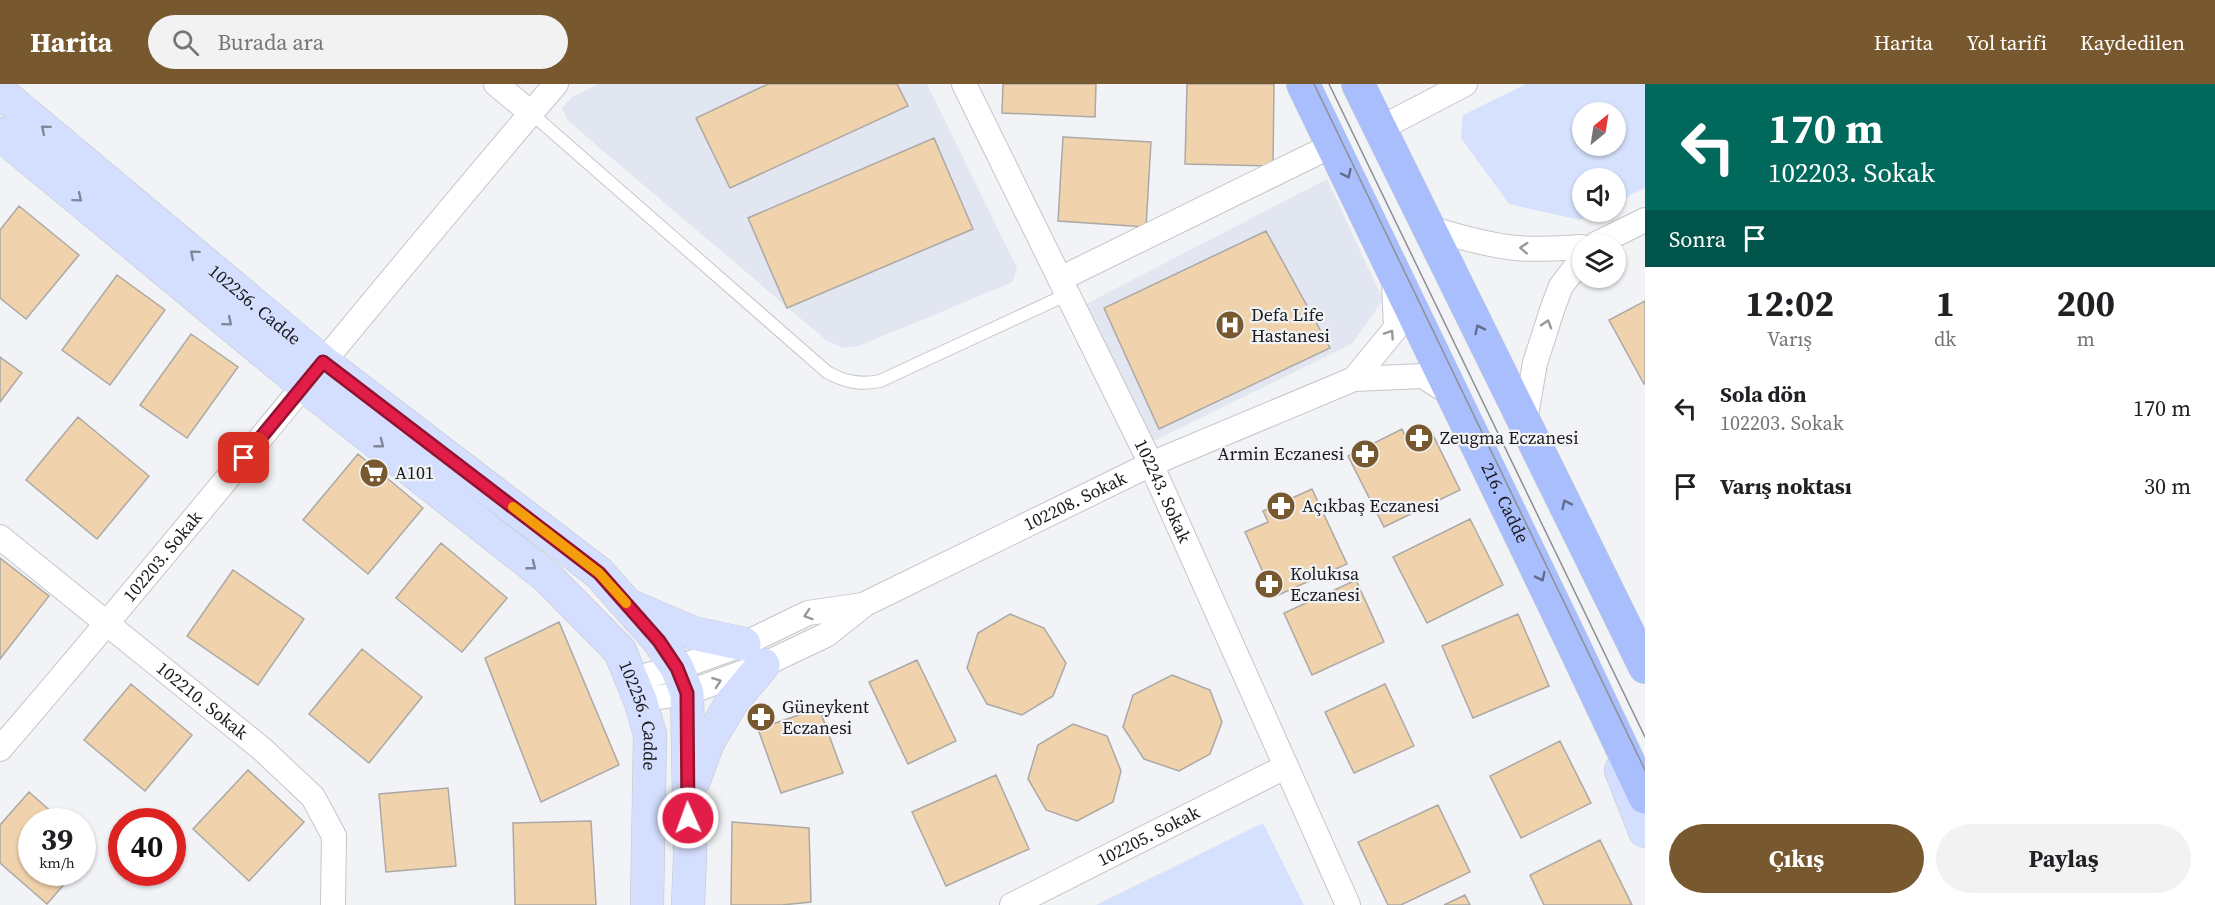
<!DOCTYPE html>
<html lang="tr">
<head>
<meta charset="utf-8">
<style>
	body { margin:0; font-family:"Source Serif 4",serif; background:#f2f2f2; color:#202124; height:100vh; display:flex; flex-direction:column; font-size:22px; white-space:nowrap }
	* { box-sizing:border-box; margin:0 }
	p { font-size:20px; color:#757577 }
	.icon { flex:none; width:33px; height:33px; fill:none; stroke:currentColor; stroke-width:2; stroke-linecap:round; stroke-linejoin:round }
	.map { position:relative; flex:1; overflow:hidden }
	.details { display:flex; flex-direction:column; background:#fff; width:570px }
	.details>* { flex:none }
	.guide { background:#00695c; color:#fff; overflow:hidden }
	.needle { width:39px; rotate:30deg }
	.tools { position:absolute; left:1572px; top:18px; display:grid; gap:12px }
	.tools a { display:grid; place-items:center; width:54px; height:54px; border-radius:50%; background:#fff; box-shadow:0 2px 4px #0004; font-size:30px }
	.speed { position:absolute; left:18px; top:724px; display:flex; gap:12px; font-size:30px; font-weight:700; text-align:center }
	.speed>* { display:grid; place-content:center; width:78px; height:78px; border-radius:50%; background:#fff; box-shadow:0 2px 4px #0004; line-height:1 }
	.speed small { font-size:15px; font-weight:400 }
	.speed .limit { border:9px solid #d22; background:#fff; color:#111 }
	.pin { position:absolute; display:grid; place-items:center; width:51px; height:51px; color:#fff; margin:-26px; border-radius:12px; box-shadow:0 3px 9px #0006 }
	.me { position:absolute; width:66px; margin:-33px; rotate:358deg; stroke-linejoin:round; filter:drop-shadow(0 0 4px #0008) }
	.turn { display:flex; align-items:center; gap:21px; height:126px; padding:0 24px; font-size:27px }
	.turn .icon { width:78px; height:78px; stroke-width:2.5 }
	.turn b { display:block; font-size:42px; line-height:51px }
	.then { display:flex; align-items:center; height:57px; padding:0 24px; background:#0003; gap:12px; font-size:22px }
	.eta { display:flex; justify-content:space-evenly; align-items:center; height:102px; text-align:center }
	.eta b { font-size:36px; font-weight:700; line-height:42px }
	.primary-button { display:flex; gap:12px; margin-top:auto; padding:12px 24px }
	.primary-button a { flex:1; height:69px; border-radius:36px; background:#78582e; color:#fff; font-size:24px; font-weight:700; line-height:69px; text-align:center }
	.primary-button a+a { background:#f2f2f2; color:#202124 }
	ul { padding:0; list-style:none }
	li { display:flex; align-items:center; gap:18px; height:78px; padding:0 24px }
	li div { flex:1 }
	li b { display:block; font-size:22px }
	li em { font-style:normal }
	header { display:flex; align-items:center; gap:36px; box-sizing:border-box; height:84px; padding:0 30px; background:#78582e; color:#fff }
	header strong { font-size:28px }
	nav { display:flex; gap:33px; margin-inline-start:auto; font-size:21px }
	.search { width:420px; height:54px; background:#f2f2f2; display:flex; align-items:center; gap:15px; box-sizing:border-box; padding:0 21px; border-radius:33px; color:#757577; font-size:22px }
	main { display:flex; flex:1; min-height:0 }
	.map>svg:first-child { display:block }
	.built { fill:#e2e6f0 }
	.green { fill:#d5e1fd; fill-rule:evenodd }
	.building { fill:#f0d2ac; stroke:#aba9a6; stroke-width:1.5 }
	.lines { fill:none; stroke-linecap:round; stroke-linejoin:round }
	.lane-casing { stroke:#c4c6c9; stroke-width:14 }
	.street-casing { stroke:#c4c6c9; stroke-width:26 }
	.secondary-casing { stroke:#c4c6c9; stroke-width:34 }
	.primary-casing { stroke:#cdcdcd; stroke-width:34 }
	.lane { stroke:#fff; stroke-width:12 }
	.street { stroke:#fff; stroke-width:24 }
	.secondary { stroke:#d4defe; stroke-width:33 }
	.primary { stroke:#a9befd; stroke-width:33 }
	.tram { stroke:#8f9092; stroke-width:1.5 }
	.oneway { stroke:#818698 }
	.oneway2 { stroke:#626c8c }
	.oneway3 { stroke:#989899 }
	.route-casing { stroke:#92132f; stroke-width:15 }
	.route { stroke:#e11d48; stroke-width:10 }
	.slow { stroke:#f59e0b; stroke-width:10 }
	.labels { text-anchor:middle; stroke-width:4.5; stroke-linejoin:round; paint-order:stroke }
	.street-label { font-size:18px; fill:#1b1b1c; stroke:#f1f3f6 }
	.poi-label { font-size:18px; fill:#1b1b1c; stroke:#f1f3f6; text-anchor:start }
</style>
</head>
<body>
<header>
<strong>Harita</strong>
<div class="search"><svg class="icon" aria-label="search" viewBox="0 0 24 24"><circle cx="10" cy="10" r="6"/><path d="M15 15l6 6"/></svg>Burada ara</div>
<nav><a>Harita</a><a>Yol tarifi</a><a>Kaydedilen</a></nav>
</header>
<main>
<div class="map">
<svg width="1645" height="821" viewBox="0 0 1645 821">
	<rect width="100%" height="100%" fill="#f1f3f6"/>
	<!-- built -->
	<path class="built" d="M598 0H927L1017 184 1013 198 859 262 843 264 826 256 568 37 562 24 572 13Z
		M1327 95 1383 216 1352 260 1151 358 1084 221Z"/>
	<!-- green -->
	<path class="green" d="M1526 0H1645V104L1616 118V94H1582V128H1597L1580 136 1509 120 1461 54 1463 31ZM1582 28H1616V62H1582Z
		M1263 739 1304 821H1096Z"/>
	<!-- building -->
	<path class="building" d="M768 0H897L908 22 730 104 696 34Z
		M1003 0H1096L1095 33 1002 29Z
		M1187 0H1274L1273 82 1185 80Z
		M1063 53 1151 58 1146 143 1058 137Z
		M934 54 973 145 787 224 748 134Z
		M19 122 79 171 26 235 0 214V146Z
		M1266 147 1330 264 1159 345 1104 224Z
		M117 191 165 226 110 301 62 266Z
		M1645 217V299L1644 300 1609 236Z
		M191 250 238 283 187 354 140 321Z
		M0 273 22 289 0 318Z
		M78 333 149 392 97 455 26 396Z
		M1402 345 1407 356 1430 345 1460 406 1384 443 1348 372Z
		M358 370 423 424 368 490 303 436Z
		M1312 405 1347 480 1274 513 1245 448 1268 438 1263 427Z
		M1470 435 1503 501 1427 539 1393 473Z
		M441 459 507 514 462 568 396 514Z
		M0 474 49 512 0 575Z
		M233 486 304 535 258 601 187 552Z
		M1356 496 1384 558 1312 591 1284 529Z
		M1010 530 1044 544 1066 579 1053 612 1022 631 987 620 967 584 978 549Z
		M1518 530 1549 602 1473 634 1442 562Z
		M559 538 619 681 541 718 485 574Z
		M362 565 422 613 369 679 309 630Z
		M917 576 956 657 908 680 869 598Z
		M1172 591 1210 606 1222 638 1210 670 1179 687 1144 675 1123 643 1133 611Z
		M131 600 192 651 145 707 84 656Z
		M1385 600 1414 662 1354 689 1325 628Z
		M819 624 843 689 781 709 758 645Z
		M1073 640 1107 652 1121 687 1113 718 1077 737 1046 726 1028 695 1038 661Z
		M1560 657 1591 719 1521 754 1490 692Z
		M248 686 304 738 249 797 193 745Z
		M996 691 1029 765 946 802 912 728Z
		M448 704 456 782 386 788 379 710Z
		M29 708 63 738H32V789H74L47 820 0 779V741Z
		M1438 721 1470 788 1401 821H1388L1358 758Z
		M591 737 596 821H515L513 739Z
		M732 738 809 744 811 818 782 821H731Z
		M82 755 94 766 82 779Z
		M1600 756 1632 821H1544L1530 791Z
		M1465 811 1470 821H1444Z"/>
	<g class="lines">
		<!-- lane casing -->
		<g class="lane-casing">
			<path id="lane" d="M531 29 827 288C845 298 860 301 880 297L1068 210"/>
		</g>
		<!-- street casing -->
		<g class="street-casing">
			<g id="street">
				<path d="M496 0 531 29"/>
				<path id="s1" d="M964 0 1151 380 1348 821"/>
				<path d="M1379 45 1465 0"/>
				<path d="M1429 144C1457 152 1487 161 1516 164 1538 166 1560 164 1582 163"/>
				<path d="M1596 160 1645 136"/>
				<path d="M1060 195 1333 61"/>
				<path d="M1354 295 1396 244 1394 199"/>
				<path d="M1525 337 1535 279 1553 223 1561 202 1582 175"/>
				<path id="s2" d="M0 453 262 665 313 713 334 752 333 821"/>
				<path d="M632 595 677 584 744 560 808 529 863 521"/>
				<path id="s3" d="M640 616 687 609 763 581 826 551 865 520 1151 380 1354 295 1423 292 1451 310"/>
				<path id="s4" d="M0 665C189 446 368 219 556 0"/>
				<path id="s5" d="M1012 821 1285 683"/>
			</g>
		</g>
		<!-- secondary casing -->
		<g class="secondary-casing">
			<g id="secondary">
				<path id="s6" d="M0 8 323 278 599 489 659 557 677 584 687 609 690 773 688 821"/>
				<path id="s7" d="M0 50 304 301 547 493 620 567 640 616 650 650 647 821"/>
				<path d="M635 524 693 549 744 560"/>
				<path d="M1621 686 1645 747"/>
				<path d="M694 696 708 658 732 618 763 581"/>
			</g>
		</g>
		<!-- primary casing -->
		<g class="primary-casing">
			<g id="primary">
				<path id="s8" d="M1303 0 1572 558 1645 713"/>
				<path d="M1358 0 1645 583"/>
			</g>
		</g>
		<!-- lane -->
		<use href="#lane" class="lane"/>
		<!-- street -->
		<use href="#street" class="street"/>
		<!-- secondary -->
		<use href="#secondary" class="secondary"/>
		<!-- primary -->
		<use href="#primary" class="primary"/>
		<!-- tram -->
		<path class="tram" d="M1314 0 1645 686
			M1329 0 1645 653"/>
	</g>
	<!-- one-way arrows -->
	<defs><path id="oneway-chevron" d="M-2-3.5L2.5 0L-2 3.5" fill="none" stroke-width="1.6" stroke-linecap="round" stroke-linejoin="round" transform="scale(1.5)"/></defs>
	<g class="oneway">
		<use href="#oneway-chevron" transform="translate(45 45) rotate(-140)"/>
		<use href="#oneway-chevron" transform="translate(78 114) rotate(40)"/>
		<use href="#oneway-chevron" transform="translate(194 170) rotate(-140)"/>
		<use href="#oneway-chevron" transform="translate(228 238) rotate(40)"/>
		<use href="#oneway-chevron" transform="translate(380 360) rotate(38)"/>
		<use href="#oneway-chevron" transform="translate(532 482) rotate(38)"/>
	</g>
	<g class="oneway2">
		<use href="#oneway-chevron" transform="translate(1347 90) rotate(65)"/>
		<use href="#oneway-chevron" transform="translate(1479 245) rotate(-116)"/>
		<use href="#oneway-chevron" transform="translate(1566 420) rotate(-116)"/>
		<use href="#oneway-chevron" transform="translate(1541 493) rotate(64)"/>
	</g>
	<g class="oneway3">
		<use href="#oneway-chevron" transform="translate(1524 164) rotate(-177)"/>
		<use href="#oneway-chevron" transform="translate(1547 240) rotate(-73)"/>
		<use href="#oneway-chevron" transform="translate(1390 250) rotate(-56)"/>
		<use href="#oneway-chevron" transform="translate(808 531) rotate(162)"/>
		<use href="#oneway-chevron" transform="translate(717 598) rotate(-20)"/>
	</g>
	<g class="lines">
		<!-- route casing -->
		<g class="route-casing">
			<path id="route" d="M244 374 323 278 599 489 659 557 677 584 687 609 688 734"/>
		</g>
		<!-- route -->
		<use href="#route" class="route"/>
		<!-- slow -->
		<path class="slow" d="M513 423 599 489 626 519"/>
	</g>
	<!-- icons -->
	<defs>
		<g id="hospital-disc" transform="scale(1.5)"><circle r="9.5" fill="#78582e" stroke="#f1f3f6"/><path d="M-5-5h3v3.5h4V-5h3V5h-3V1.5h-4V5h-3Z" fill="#fff"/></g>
		<g id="pharmacy-disc" transform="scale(1.5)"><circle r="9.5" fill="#78582e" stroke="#f1f3f6"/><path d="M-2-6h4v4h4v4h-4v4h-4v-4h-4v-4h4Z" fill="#fff"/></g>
		<g id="supermarket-disc" transform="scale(1.5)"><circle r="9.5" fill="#78582e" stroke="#f1f3f6"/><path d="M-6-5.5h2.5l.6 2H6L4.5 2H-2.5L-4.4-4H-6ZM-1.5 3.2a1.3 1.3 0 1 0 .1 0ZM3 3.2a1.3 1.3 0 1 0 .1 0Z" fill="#fff"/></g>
	</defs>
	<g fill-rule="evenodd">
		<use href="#hospital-disc" x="1230" y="241"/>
		<use href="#pharmacy-disc" x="1419" y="354"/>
		<use href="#pharmacy-disc" x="1365" y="370"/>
		<use href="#supermarket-disc" x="374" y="389"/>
		<use href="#pharmacy-disc" x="1281" y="422"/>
		<use href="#pharmacy-disc" x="1269" y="500"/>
		<use href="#pharmacy-disc" x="761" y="633"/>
	</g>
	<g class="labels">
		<!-- street labels -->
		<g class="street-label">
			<text dy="6" stroke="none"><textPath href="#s6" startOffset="332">102256. Cadde</textPath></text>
			<text dy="6" stroke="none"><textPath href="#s1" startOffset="453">102243. Sokak</textPath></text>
			<text dy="6" stroke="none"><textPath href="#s3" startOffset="482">102208. Sokak</textPath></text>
			<text dy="6" stroke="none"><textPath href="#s8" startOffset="465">216. Cadde</textPath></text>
			<text dy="6" stroke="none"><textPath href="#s4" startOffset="252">102203. Sokak</textPath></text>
			<text dy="6" stroke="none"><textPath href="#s2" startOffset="260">102210. Sokak</textPath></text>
			<text dy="6" stroke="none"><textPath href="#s7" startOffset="876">102256. Cadde</textPath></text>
			<text dy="6" stroke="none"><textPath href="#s5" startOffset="153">102205. Sokak</textPath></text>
		</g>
		<!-- poi labels -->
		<g class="poi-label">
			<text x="1251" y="237">Defa Life<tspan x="1251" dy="21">Hastanesi</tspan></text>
			<text x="1440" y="360">Zeugma Eczanesi</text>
			<text x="1344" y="376" text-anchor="end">Armin Eczanesi</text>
			<text x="395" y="395">A101</text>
			<text x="1302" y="428">Açıkbaş Eczanesi</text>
			<text x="1290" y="496">Kolukısa<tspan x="1290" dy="21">Eczanesi</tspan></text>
			<text x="782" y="629">Güneykent<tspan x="782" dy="21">Eczanesi</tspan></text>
		</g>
	</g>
</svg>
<div class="tools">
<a><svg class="needle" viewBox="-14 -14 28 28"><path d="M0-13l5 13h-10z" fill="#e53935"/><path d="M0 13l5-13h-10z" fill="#757577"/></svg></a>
<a><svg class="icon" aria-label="sound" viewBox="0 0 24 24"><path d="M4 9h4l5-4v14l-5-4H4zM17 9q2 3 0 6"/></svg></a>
<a><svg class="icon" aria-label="layers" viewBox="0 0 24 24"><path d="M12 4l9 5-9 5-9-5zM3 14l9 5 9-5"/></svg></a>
</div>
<div class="speed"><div>39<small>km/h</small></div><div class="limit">40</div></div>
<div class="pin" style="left:244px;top:374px;background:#d93025"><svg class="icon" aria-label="arrive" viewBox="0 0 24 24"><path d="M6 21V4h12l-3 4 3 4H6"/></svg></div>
<svg class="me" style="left:688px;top:734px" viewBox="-20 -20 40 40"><circle r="17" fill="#e11d48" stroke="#fff" stroke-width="3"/><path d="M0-11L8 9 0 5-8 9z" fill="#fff"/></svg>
</div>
<section class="details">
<div class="guide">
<div class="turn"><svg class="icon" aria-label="left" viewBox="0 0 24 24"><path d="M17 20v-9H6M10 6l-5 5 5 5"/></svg><div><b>170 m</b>102203. Sokak</div></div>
<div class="then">Sonra<svg class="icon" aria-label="arrive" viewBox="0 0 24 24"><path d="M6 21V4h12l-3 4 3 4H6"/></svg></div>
</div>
<div class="eta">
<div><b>12:02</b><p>Varış</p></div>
<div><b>1</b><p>dk</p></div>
<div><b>200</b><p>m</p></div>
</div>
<ul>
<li><svg class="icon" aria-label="left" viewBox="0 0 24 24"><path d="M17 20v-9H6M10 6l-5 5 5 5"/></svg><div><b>Sola dön</b><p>102203. Sokak</p></div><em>170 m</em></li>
<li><svg class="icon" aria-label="arrive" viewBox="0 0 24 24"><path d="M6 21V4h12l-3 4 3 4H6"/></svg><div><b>Varış noktası</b></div><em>30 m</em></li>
</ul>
<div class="primary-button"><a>Çıkış</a><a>Paylaş</a></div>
</section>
</main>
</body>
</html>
